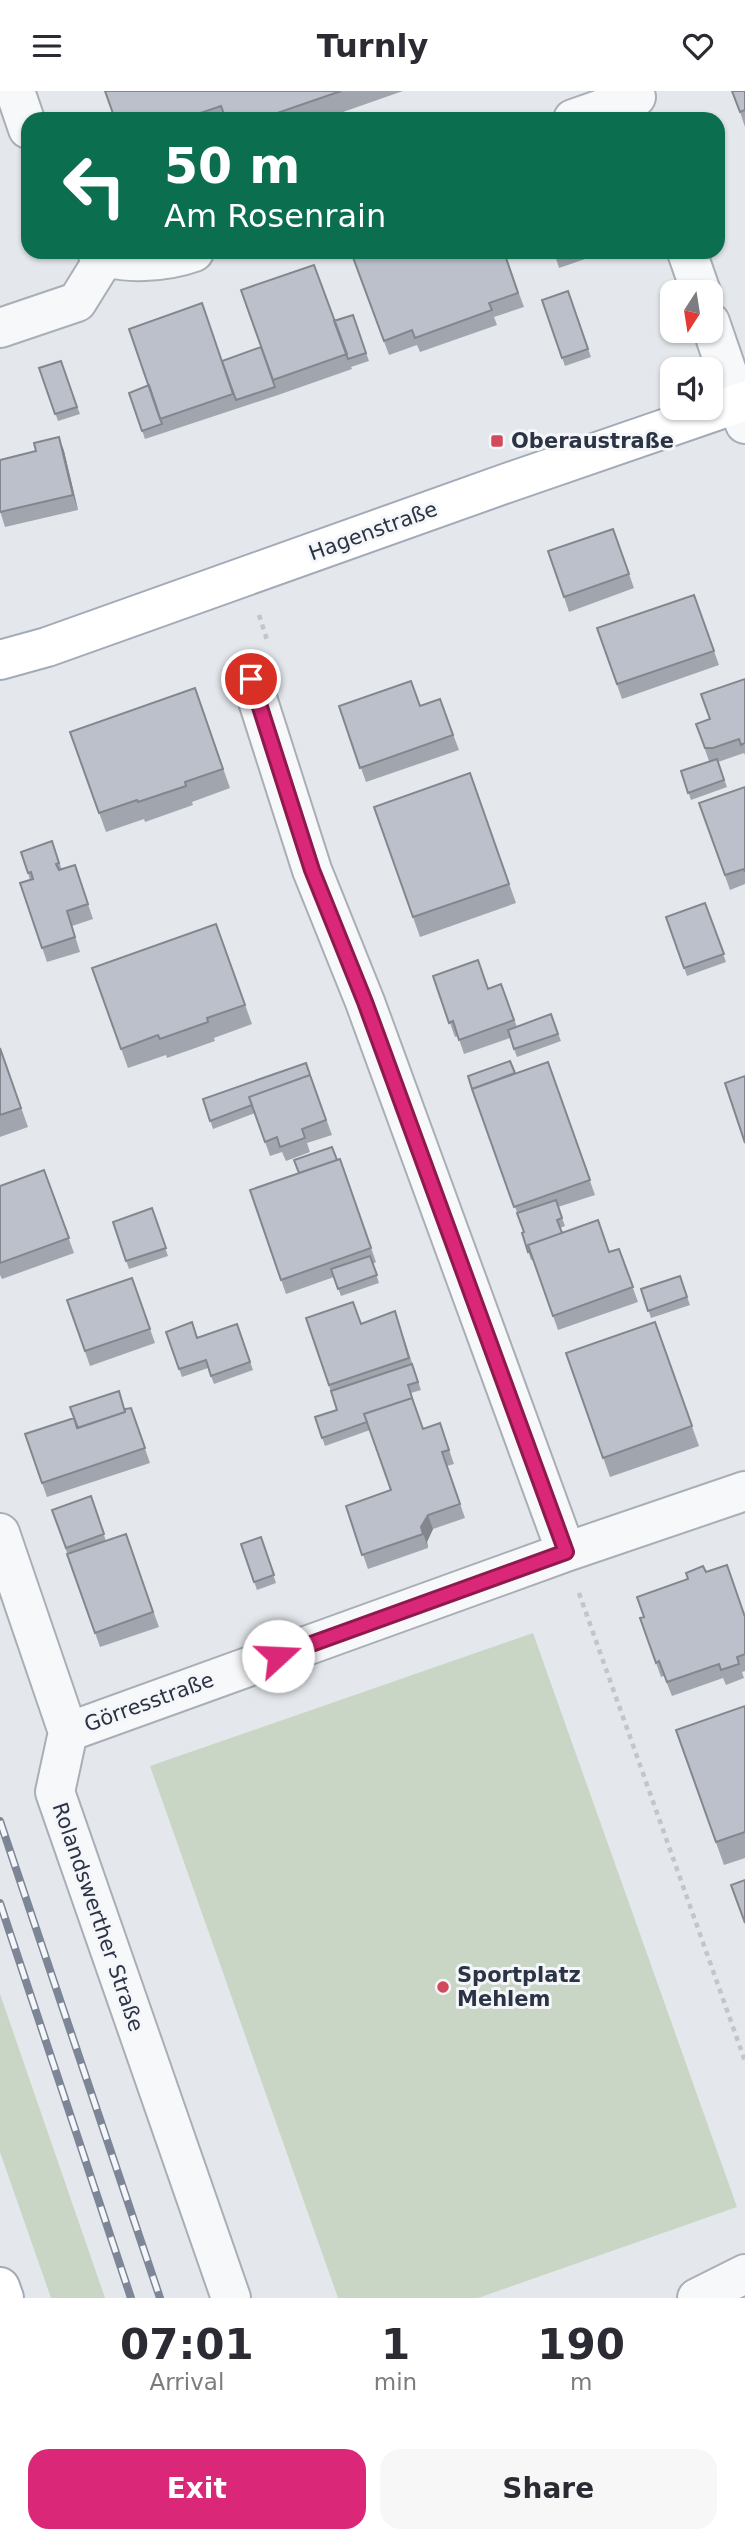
<!DOCTYPE html>
<html lang="en">
<head>
<meta charset="utf-8">
<style>
	body { margin:0; font-family:"DejaVu Sans",sans-serif; background:#f7f7f7; color:#2b2b33; height:100vh; display:flex; flex-direction:column; font-size:26px; white-space:nowrap }
	* { box-sizing:border-box; margin:0 }
	p { font-size:23px; color:#7c7c81 }
	.icon { flex:none; width:38px; height:38px; fill:none; stroke:currentColor; stroke-width:2; stroke-linecap:round; stroke-linejoin:round }
	.map { position:relative; height:2207px; overflow:hidden }
	.sheet { display:flex; flex-direction:column; background:#fff; flex:1 }
	.sheet>* { flex:none }
	.banner { position:absolute; left:21px; top:21px; width:704px; height:147px; border-radius:21px; box-shadow:0 2px 5px #0004; background:#0b6e4f; color:#fff; overflow:hidden }
	.needle { width:46px; rotate:192deg }
	.controls { position:absolute; left:660px; top:189px; display:grid; gap:14px }
	.controls a { display:grid; place-items:center; width:63px; height:63px; border-radius:14px; background:#fff; box-shadow:0 2px 5px #0004; font-size:35px }
	.pin { position:absolute; display:grid; place-items:center; width:60px; height:60px; color:#fff; margin:-30px; border:4px solid #fff; border-radius:50%; box-shadow:0 2px 7px #0007 }
	.me { position:absolute; width:77px; margin:-38px; rotate:70deg; stroke-linejoin:round; filter:drop-shadow(0 0 5px #0008) }
	.turn { display:flex; align-items:center; gap:24px; height:147px; padding:0 28px; font-size:32px }
	.turn .icon { width:91px; height:91px; stroke-width:2.5 }
	.turn b { display:block; font-size:49px; line-height:60px }
	.eta { display:flex; justify-content:space-evenly; align-items:center; height:119px; text-align:center }
	.eta b { font-size:42px; font-weight:700; line-height:49px }
	.primary-button { display:flex; gap:14px; margin-top:auto; padding:14px 28px }
	.primary-button a { flex:1; height:80px; border-radius:21px; background:#db2777; color:#fff; font-size:28px; font-weight:700; line-height:80px; text-align:center }
	.primary-button a+a { background:#f7f7f7; color:#2b2b33 }
	header { display:flex; justify-content:space-between; align-items:center; height:91px; padding:0 28px; background:#fff; font-size:32px; font-weight:700 }
	.map>svg:first-child { display:block }
	.green { fill:#c9d6c5 }
	.lines { fill:none; stroke-linecap:round; stroke-linejoin:round }
	.minor-casing { stroke:#a9aeb7; stroke-width:42 }
	.major-casing { stroke:#a3abb8; stroke-width:42 }
	.path { stroke:#c2c5cb; stroke-width:4.5; stroke-dasharray:5 5; stroke-linecap:butt }
	.minor { stroke:#f7f8fa; stroke-width:38 }
	.major { stroke:#fff; stroke-width:38 }
	.rail-casing { stroke:#7d8696; stroke-width:8 }
	.rail { stroke:#f4f6f9; stroke-width:5; stroke-dasharray:16; stroke-linecap:butt }
	.wall { fill:#a1a5ae }
	.shaded-wall { fill:#83868d }
	.building { fill:#bbc0ca; stroke:#83868d; stroke-width:2 }
	.route-casing { stroke:#8e194d; stroke-width:18 }
	.route { stroke:#db2777; stroke-width:12 }
	.poi-dot { fill:#d1495b; stroke:#f4f6f9; stroke-width:2.5 }
	.labels { text-anchor:middle; stroke-width:6; stroke-linejoin:round; paint-order:stroke }
	.poi-label { font-size:21px; font-weight:bold; fill:#2b3445; stroke:#f4f6f9; text-anchor:start }
	.street-label { font-size:21px; fill:#2b3445; stroke:#f4f6f9 }
</style>
</head>
<body>
<header><svg class="icon" aria-label="menu" viewBox="0 0 24 24"><path d="M4 6h16M4 12h16M4 18h16"/></svg>Turnly<svg class="icon" aria-label="heart" viewBox="0 0 24 24"><path d="M12 20l-8-8c-3-5 5-10 8-4 3-6 11-1 8 4z"/></svg></header>
<div class="map">
<svg width="745" height="2207" viewBox="0 0 745 2207">
	<rect width="100%" height="100%" fill="#e4e7ec"/>
	<!-- green -->
	<path class="green" d="M533 1542 737 2116 478 2207H338L150 1675Z
		M0 1903 105 2207H51L0 2061Z"/>
	<g class="lines">
		<!-- minor casing -->
		<g class="minor-casing">
			<path id="minor" d="M15 0 28 38
				M573 28 636 6
				M97 161C120 176 169 170 194 161
				M687 161 701 201
				M710 231 745 333
				M0 237 77 211 105 166
				M251 588 312 779 365 911 566 1461
				M0 1442 68 1641 55 1701 231 2207
				M68 1641 566 1461 745 1400
				M697 2207 745 2183"/>
		</g>
		<!-- major casing -->
		<g class="major-casing">
			<path id="major" d="M0 569 47 556 507 392 745 310
				M0 2196 4 2207"/>
		</g>
		<!-- path -->
		<path class="path" d="M259 524 267 549
			M579 1502 745 1970"/>
		<!-- minor -->
		<use href="#minor" class="minor"/>
		<!-- major -->
		<use href="#major" class="major"/>
		<!-- rail casing -->
		<g class="rail-casing">
			<path id="rail" d="M0 1730 160 2207
				M0 1812 131 2207"/>
		</g>
		<!-- rail -->
		<use href="#rail" class="rail"/>
	</g>
	<!-- wall -->
	<path class="wall" d="M105 0H403L323 28H115Z
		M745 0V36L740 21Z
		M351 161H504L524 216 494 226 497 234 420 261 417 254 389 264Z
		M554 161H586L588 167 559 177Z
		M568 200 591 266 565 275 542 209Z
		M353 224 369 270 351 276 352 278 278 304 145 348 129 302Z
		M61 270 80 323 58 330 39 277Z
		M59 346 64 360 78 419 5 436 0 420 36 360Z
		M613 438 634 497 569 521 564 506Z
		M694 504 719 574 622 608 597 537Z
		M745 588V664L744 662 718 671 727 696 691 709 681 680 709 670 696 633 710 628Z
		M195 597 230 697 192 711 193 714 145 731 144 728 106 741 70 641Z
		M440 608 459 659 366 691 339 615H420Z
		M470 682 516 812 420 846 374 716Z
		M745 696V793L730 799 699 712Z
		M52 750 62 779 75 774 93 828 72 835 80 861 47 871 20 792 30 789 28 782Z
		M705 812 726 871 687 885 666 826Z
		M216 833 252 933 214 947 215 950 167 967 166 964 128 977 92 877Z
		M433 885 488 898 501 893 517 936 551 923 561 950 517 966 510 947 464 963 458 945 455 946Z
		M0 957 28 1036 0 1046Z
		M548 971 595 1104 558 1116 565 1135 560 1137 562 1142 609 1161 619 1158 638 1211 558 1239 533 1168 531 1169 522 1142 524 1141 468 985 515 982Z
		M306 972 332 1044 307 1052 310 1061 286 1070 282 1061 270 1065 255 1022 213 1038 203 1008Z
		M340 1068 376 1171 373 1173 379 1192 341 1205 334 1186 286 1203 250 1099Z
		M44 1079 74 1162 2 1188 0 1184V1095Z
		M152 1117 168 1165 129 1178 113 1131Z
		M680 1185 690 1214 651 1227 641 1198Z
		M132 1187 155 1252 90 1275 67 1209Z
		M306 1227 361 1233 400 1235 421 1299 411 1302 423 1338 440 1332 454 1373 447 1375 465 1427 433 1438 427 1451 428 1457 368 1478 346 1415 391 1399 370 1339 325 1355 315 1326 337 1319Z
		M655 1231 699 1355 610 1386 566 1262Z
		M237 1233 253 1279 214 1293 208 1277 182 1286 166 1241 198 1247Z
		M131 1317 150 1372 47 1406 42 1392 125 1318Z
		M91 1405 106 1450 126 1443 159 1536 100 1556 52 1419Z
		M261 1446 276 1492 257 1499 241 1453Z
		M706 1481 745 1525V1580L742 1581 744 1587 726 1594 723 1587 672 1605 664 1585 661 1586 656 1572 644 1526Z
		M745 1615V1767L724 1774 676 1639Z"/>
	<!-- shaded-wall -->
	<path class="shaded-wall" d="M59 346 64 360 78 419 73 404Z
		M428 1424 433 1438 427 1451 428 1457 421 1436Z"/>
	<!-- building -->
	<path class="building" d="M105 0H341L260 28H226L221 15 183 28H115Z
		M732 0H745V19L740 21Z
		M351 161H504L518 202 489 212 492 219 415 247 412 239 384 250Z
		M314 174 347 263 273 289 241 199Z
		M568 200 588 258 562 267 542 209Z
		M202 212 233 303 160 328 129 238Z
		M353 224 366 262 348 268 334 230Z
		M261 256 275 296 236 309 222 270Z
		M61 270 77 316 55 323 39 277Z
		M149 294 162 333 142 340 129 302Z
		M59 346 73 404 0 421V369L36 360 34 352Z
		M613 438 629 483 564 506 548 460Z
		M694 504 714 560 617 593 597 537Z
		M745 588V652L741 654 739 648 713 657H705L696 633 710 628 701 603Z
		M411 590 420 615 440 608 453 644 360 677 339 615Z
		M195 597 223 678 185 691 186 695 138 711 137 709 99 722 70 641Z
		M717 668 724 689 688 702 681 680Z
		M470 682 509 793 413 826 374 716Z
		M745 696V781L744 778 725 784 699 712Z
		M52 750 59 772 56 773 59 779 75 774 88 813 67 820 75 846 42 857 20 792 33 788 31 781 28 782 21 761Z
		M705 812 724 863 684 877 666 826Z
		M216 833 245 914 207 927 208 931 160 948 158 944 121 958 92 877Z
		M478 869 488 898 501 893 514 929 459 949 453 930 449 932 433 885Z
		M551 923 558 943 514 958 508 939Z
		M0 957 21 1017 0 1024Z
		M510 970 515 982 472 998 468 985Z
		M548 971 590 1089 514 1116 472 998Z
		M306 972 310 984 249 1006 252 1014 210 1030 203 1008Z
		M310 984 326 1029 302 1038 305 1047 280 1056 277 1046 265 1051 249 1006Z
		M745 985V1052L725 992Z
		M332 1056 337 1069 299 1082 294 1069Z
		M340 1068 371 1157 281 1189 250 1099Z
		M44 1079 69 1147 0 1172V1095Z
		M556 1109 562 1127 557 1129 562 1142 528 1154 530 1160 528 1161 522 1142 524 1141 517 1122Z
		M152 1117 166 1157 126 1170 113 1131Z
		M598 1129 609 1161 619 1158 633 1196 553 1225 528 1154Z
		M370 1165 377 1184 338 1198 331 1178Z
		M680 1185 687 1206 648 1220 641 1198Z
		M132 1187 150 1238 85 1260 67 1209Z
		M353 1211 361 1233 395 1220 409 1267 329 1294 306 1227Z
		M192 1231 197 1247 237 1233 250 1271 211 1285 206 1269 179 1278 166 1241Z
		M655 1231 692 1335 603 1367 566 1262Z
		M412 1273 418 1291 408 1294 414 1313 412 1307 364 1323 367 1331 322 1347 315 1326 337 1319 331 1300Z
		M119 1300 125 1321 78 1337 70 1316Z
		M412 1307 423 1338 440 1332 449 1359 442 1361 460 1413 428 1424 421 1436 423 1443 362 1464 346 1415 391 1399 364 1323Z
		M131 1317 145 1357 42 1392 25 1343 74 1327 77 1337 125 1321V1318Z
		M91 1405 104 1443 66 1457 52 1419Z
		M126 1443 153 1521 95 1542 67 1463Z
		M261 1446 274 1484 254 1491 241 1453Z
		M727 1474 745 1526V1563L737 1566 739 1573 721 1579 719 1573 667 1591 659 1570 656 1572 640 1527 644 1526 637 1506 688 1488 686 1482 703 1475 706 1481Z
		M745 1615V1741L716 1751 676 1639Z
		M745 1789V1832L731 1794Z"/>
	<g class="lines">
		<!-- route casing -->
		<g class="route-casing">
			<path id="route" d="M251 588 312 779 365 911 566 1461 278 1565"/>
		</g>
		<!-- route -->
		<use href="#route" class="route"/>
	</g>
	<!-- markers -->
	<g class="poi-dot">
		<rect x="490" y="343" width="14" height="14" rx="3.5"/>
		<circle cx="443" cy="1896" r="7"/>
	</g>
	<g class="labels">
		<!-- poi labels -->
		<g class="poi-label">
			<text x="511" y="357">Oberaustraße</text>
			<text x="457" y="1891">Sportplatz<tspan x="457" dy="24">Mehlem</tspan></text>
		</g>
		<!-- street labels -->
		<g class="street-label">
			<text transform="translate(373 440) rotate(-20)" y="7">Hagenstraße</text>
			<text transform="translate(149 1611) rotate(-20)" y="7">Görresstraße</text>
			<text transform="translate(98 1826) rotate(71)" y="7">Rolandswerther Straße</text>
		</g>
	</g>
</svg>
<div class="controls">
<a><svg class="needle" viewBox="-14 -14 28 28"><path d="M0-13l5 13h-10z" fill="#e53935"/><path d="M0 13l5-13h-10z" fill="#7c7c81"/></svg></a>
<a><svg class="icon" aria-label="sound" viewBox="0 0 24 24"><path d="M4 9h4l5-4v14l-5-4H4zM17 9q2 3 0 6"/></svg></a>
</div>
<div class="pin" style="left:251px;top:588px;background:#d93025"><svg class="icon" aria-label="arrive" viewBox="0 0 24 24"><path d="M6 21V4h12l-3 4 3 4H6"/></svg></div>
<svg class="me" style="left:278px;top:1565px" viewBox="-20 -20 40 40"><circle r="19" fill="#fff"/><path d="M0-13L10 11 0 6-10 11z" fill="#db2777"/></svg>
<div class="banner">
<div class="turn"><svg class="icon" aria-label="left" viewBox="0 0 24 24"><path d="M17 20v-9H6M10 6l-5 5 5 5"/></svg><div><b>50 m</b>Am Rosenrain</div></div>
</div>
</div>
<section class="sheet">
<div class="eta">
<div><b>07:01</b><p>Arrival</p></div>
<div><b>1</b><p>min</p></div>
<div><b>190</b><p>m</p></div>
</div>
<div class="primary-button"><a>Exit</a><a>Share</a></div>
</section>
</body>
</html>
